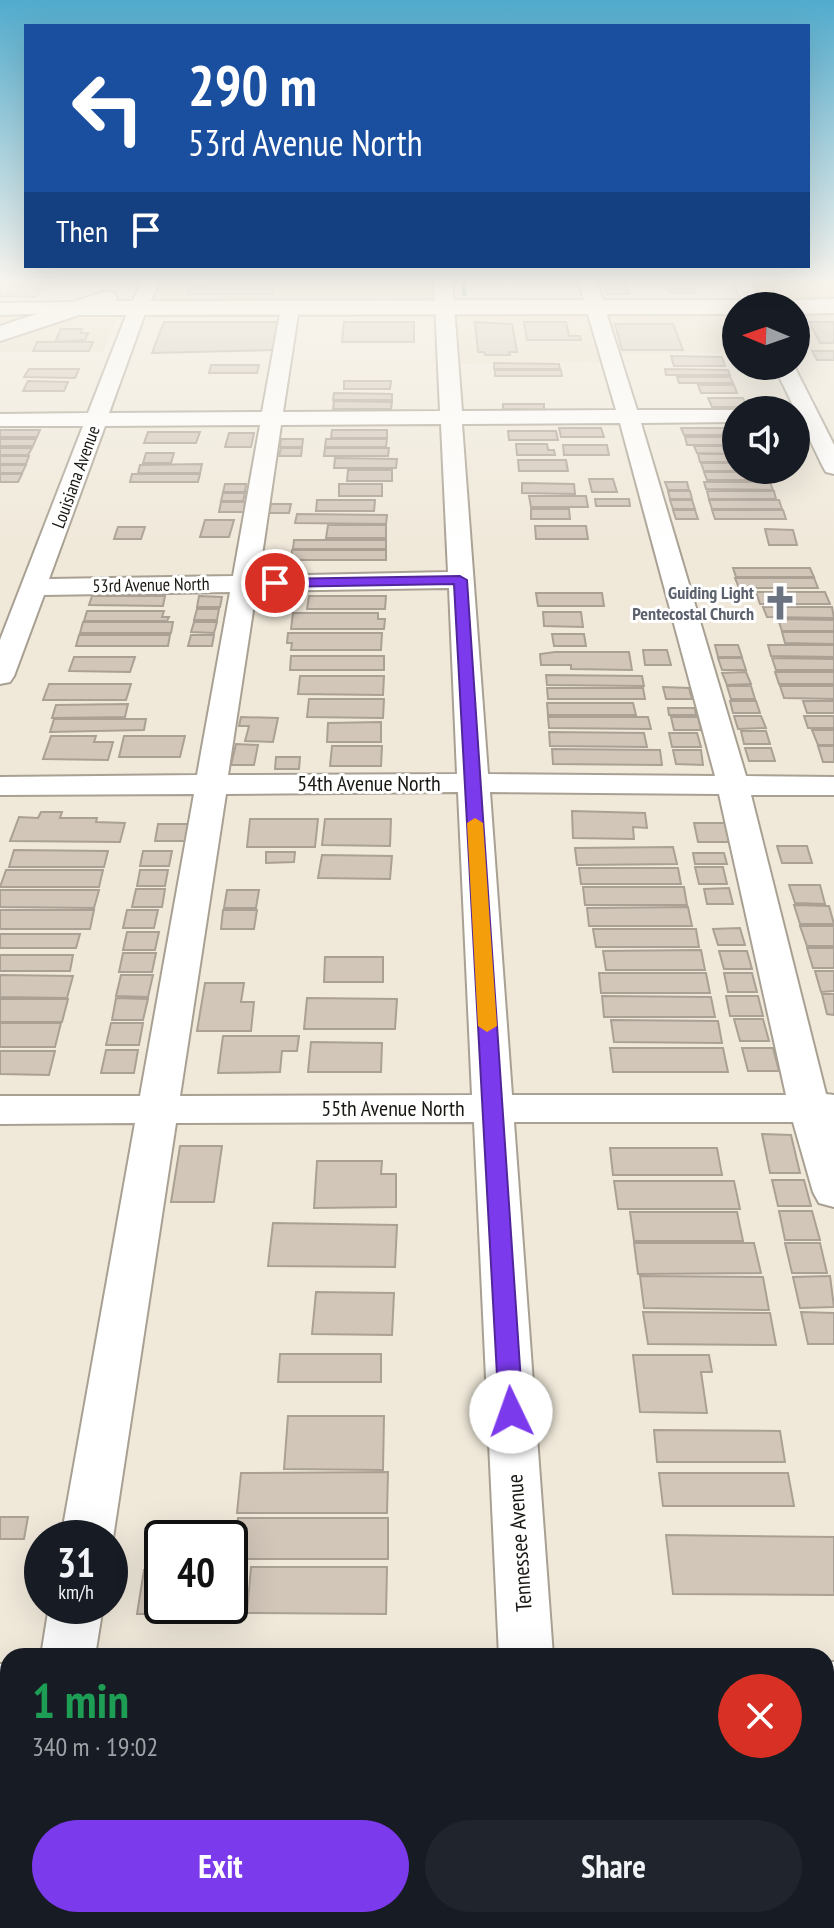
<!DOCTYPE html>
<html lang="en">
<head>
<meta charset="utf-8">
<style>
	body { margin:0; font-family:"PT Sans Narrow",sans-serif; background:#20242c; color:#f1f3f6; height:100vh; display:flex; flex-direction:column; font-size:30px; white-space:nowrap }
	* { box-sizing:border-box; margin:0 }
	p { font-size:26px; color:#9ea1a6 }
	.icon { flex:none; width:44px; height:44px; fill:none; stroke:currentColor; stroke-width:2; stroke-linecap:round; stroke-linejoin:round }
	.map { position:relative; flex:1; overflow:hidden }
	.side { position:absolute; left:0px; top:1648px; width:834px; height:280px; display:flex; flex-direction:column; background:#171b24; border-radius:24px 24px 0 0; box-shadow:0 8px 32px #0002 }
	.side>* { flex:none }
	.hud { position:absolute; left:24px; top:24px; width:786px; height:244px; border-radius:0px; box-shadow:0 8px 32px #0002; background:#1a4fa0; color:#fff; overflow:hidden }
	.needle { width:52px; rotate:272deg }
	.fabs { position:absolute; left:722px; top:292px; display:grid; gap:16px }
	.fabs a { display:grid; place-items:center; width:88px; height:88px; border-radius:50%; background:#171b24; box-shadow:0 8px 32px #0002; font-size:40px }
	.speed { position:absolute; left:24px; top:1520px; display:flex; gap:16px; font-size:40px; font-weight:700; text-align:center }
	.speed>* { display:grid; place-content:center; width:104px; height:104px; border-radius:50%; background:#171b24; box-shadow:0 8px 32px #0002; line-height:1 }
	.speed small { font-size:20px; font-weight:400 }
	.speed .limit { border:4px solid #111; border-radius:12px; background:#fff; color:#111 }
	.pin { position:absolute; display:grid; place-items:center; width:68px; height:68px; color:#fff; margin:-34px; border:4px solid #fff; border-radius:50%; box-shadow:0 2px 8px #0007 }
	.me { position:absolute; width:88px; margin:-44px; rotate:357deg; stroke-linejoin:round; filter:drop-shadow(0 0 6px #0008) }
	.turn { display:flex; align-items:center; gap:28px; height:168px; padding:0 32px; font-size:36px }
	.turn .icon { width:104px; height:104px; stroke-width:2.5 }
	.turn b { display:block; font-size:56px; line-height:68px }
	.then { display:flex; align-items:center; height:76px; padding:0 32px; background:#0003; gap:16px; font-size:30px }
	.round { display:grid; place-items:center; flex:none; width:84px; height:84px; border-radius:42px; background:#20242c }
	.summary { display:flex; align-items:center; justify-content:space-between; height:136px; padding:0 32px }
	h1 { font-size:48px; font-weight:600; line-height:60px; color:#1e9e55 }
	.action { display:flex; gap:16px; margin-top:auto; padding:16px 32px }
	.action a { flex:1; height:92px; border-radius:48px; background:#7c3aed; color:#fff; font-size:32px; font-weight:600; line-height:92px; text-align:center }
	.action a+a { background:#20242c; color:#f1f3f6 }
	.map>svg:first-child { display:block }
	.built { fill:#eadfc9 }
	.green { fill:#e8ca8d }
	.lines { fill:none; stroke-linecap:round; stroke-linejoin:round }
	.stream { fill:#117679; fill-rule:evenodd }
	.building { fill:#d2c6b9; stroke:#aba094; stroke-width:2 }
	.minor-casing { stroke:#a8a092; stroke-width:4 }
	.major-casing { stroke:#a8a092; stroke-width:4 }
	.minor { fill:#fff; fill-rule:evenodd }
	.major { fill:#fff; fill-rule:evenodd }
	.route { fill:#7c3aed; stroke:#51269a; stroke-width:2 }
	.slow { fill:#f59e0b }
	.labels { text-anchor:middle; stroke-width:6; stroke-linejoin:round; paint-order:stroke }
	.far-street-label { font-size:18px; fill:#191711; stroke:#fff }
	.far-worship-label { font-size:18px; font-weight:bold; fill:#5b616d; stroke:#fff; text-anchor:end }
	.street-label { font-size:22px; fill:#191711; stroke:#fff }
</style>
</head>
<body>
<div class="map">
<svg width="834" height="1928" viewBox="0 0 834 1928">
	<rect width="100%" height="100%" fill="#f0e9da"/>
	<!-- built -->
	<path class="built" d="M148 280H442L443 307H736V353L610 355 612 362 447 364 443 308 140 306Z
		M834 306V350L796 351V307Z
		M0 318H117L103 352 0 353Z"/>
	<!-- green -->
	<path class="green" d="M749 280H834V301L760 300Z"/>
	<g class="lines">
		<!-- stream -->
		<path class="stream" d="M461 280H465L467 296 462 295Z"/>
	</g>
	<!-- building -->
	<path class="building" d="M0 280H68L66 283 44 285 36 297 0 296Z
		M274 283 272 294H188L189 285Z
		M604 284H627L630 294H607Z
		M667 284H692L696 293H670Z
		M164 322H279L273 350 152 353Z
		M344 322H414V342H342Z
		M475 322 512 324 517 352H509L510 355H485L484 352H478Z
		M524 322H566L569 336H580L581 340H527Z
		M809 322H834V343H820Z
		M615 324H673L683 350H622Z
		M61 329H82L81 333H88L85 340 55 342Z
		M37 342H93L89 351H33Z
		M812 351H834V360H817Z
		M671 356 722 357 725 366H674Z
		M494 363 559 364 560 369H494Z
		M211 365H259L257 373H209Z
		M29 369H79L75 378 24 377Z
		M665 369 728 370 730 375H666Z
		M495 370H561L562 376H495Z
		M677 377H730L733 383H679Z
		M28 381 68 382 64 391H23Z
		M344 381H391L390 389H344Z
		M698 385H734L737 393H701Z
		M334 393 392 394V400H333Z
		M708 398H743L747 407H712Z
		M334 401 392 402 391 409H333Z
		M503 404H544V410L503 409Z
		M559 428H601L604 437H561Z
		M681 428H736V435H684Z
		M0 430H40L37 437H0Z
		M332 430H387V438H331Z
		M508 431H556L558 440H509Z
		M148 432H200L196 443H144Z
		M229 433H254L251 447H225Z
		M685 437H736V445H687Z
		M0 439H36L33 446H0Z
		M281 439H303L302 447H280Z
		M326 439H387L386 447H325Z
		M516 444H547L548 450H554L555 455H517Z
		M563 445H607L609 455H564Z
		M694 446H736V454L697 453Z
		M0 448H32L28 455H0Z
		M281 448H302L301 456H279Z
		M325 448H389L388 456H324Z
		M146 453H174L171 463H143Z
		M698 454H736V462H700Z
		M0 456H29L26 464H0Z
		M335 458 397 459 396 468H334Z
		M518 460H566L568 471H519Z
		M701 463H736V470L765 471H704Z
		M202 464 200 473H138L140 465Z
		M0 465H26L22 473H0Z
		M348 470H392V481H347Z
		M704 472H766L769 480H707Z
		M0 474H22L18 482H0Z
		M132 474H200L198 482H130Z
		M589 479H613L617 492H592Z
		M665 482H687L689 490H668Z
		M704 482H770L773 490 706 489Z
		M522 483 574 484 575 494 522 493Z
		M225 484H246L245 492H223Z
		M339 484H382V496H339Z
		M668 491H690L692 499H670Z
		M707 491H774L776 499H709Z
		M223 493H245L243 501H221Z
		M529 496H586L588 507H531Z
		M595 499H629L630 506H596Z
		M317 500H375L374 511H316Z
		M670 500H692L695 509H673Z
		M709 500H779L782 509H712Z
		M221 502H245L244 512H219Z
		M271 504H291L289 513H269Z
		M531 509H569L570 519H531Z
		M673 510H695L698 519H676Z
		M712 510H783L786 519H715Z
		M297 514 387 515 386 524 295 523Z
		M205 520H234L229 537H200Z
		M328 525H386V538H326Z
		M535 526H586L588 539H536Z
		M118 527H145L141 539H114Z
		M765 529 793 530 797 545H769Z
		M294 540H386V549H293Z
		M292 550H386V560H291Z
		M733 568H810L814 577H736Z
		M735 578H814L818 588H739Z
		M756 592H825L830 604H760Z
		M536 593H602L604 606H538Z
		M92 596H165L163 606 89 605Z
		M199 596 222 597 220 607H197Z
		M267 596H294L292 609H265Z
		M309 596H386L385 609H307Z
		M763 607H832L834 618 767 617Z
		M197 609H219L217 620H194Z
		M87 611H164L162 617H169L167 621H84Z
		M543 612H581L583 627 544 626Z
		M293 613H378V619H385L384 629H291Z
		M778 619 834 620V631H782Z
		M83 622H173L171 633H80Z
		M194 622H217L214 633 191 632Z
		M782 632H834V644L785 643Z
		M288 633H382L381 650H291L292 643H287Z
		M552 634H584L586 646H554Z
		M79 635H170L168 646H76Z
		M191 635H214L212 646H188Z
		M715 645H738L742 657H718Z
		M768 645H834V657L771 656Z
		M643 650H667L671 665H645Z
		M555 652H629L632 670 571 669V665H541L540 654Z
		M291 656H384V670H290Z
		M74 657H135L130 672 69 671Z
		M718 658H742L746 670H722Z
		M772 658 834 659V670H776Z
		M746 672 751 684 727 685 722 673Z
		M775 672H834V684H779Z
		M546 675 642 676 644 686 547 685Z
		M300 676H384L383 695 298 694Z
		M49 684H131L126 700H43Z
		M727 686H751L755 699H731Z
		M780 686H834V699L784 698Z
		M663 687 689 688 692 699H666Z
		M547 688H643L645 699H548Z
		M309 699H384L383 718 307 717Z
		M730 701H756L760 713H733Z
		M803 701H834V713H807Z
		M547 703H633L636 715H548Z
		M128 704 125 717 52 718 56 705Z
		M668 708H695L696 715H669Z
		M734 716H761L766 728 738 729Z
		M804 716H834V728H808Z
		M241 717 278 718 273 742 245 741 249 726H239Z
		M548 717H648L651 729 549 728Z
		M671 717H698L701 730H674Z
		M54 719H146L144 730 50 732Z
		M381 722V742H327L328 723Z
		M812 730H834V745H818Z
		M741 731H766L770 744H744Z
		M549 732 644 733 647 747 550 746Z
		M669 733H697L701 747H672Z
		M51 736H96L94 742H113L108 760 43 759Z
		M124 736H185L180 757H119Z
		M236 744 258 745 254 765H231Z
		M332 746H382L381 766H330Z
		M818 746H834V762H823Z
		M745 748H771L775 761H749Z
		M552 749 660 750 662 765 553 764Z
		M673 750H701L703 765 676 764Z
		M276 757H300L299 769H275Z
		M572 811 645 813 647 828 633 827 634 839 573 838Z
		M41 812H62L60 818H97L96 822 125 823 120 842 10 841 19 817 38 818Z
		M250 819H318L315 847H247Z
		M325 819H391L390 846 322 845Z
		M694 823H725L729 842H698Z
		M158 824H190L186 841H155Z
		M777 846H807L812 863H782Z
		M673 847 677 864 577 865 575 848Z
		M14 850 108 851 104 867H9Z
		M143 851H172L169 866H140Z
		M266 852H295L294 862 266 863Z
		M693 853H724L727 864H695Z
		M322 855 392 856 390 879 318 878Z
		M695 867H723L727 884H699Z
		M579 868H678L681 884H581Z
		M6 870H103L99 887H0Z
		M140 870H168L165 886H137Z
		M789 885H820L825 904 795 903Z
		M583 887H684L687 905H585Z
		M729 888 733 904H707L704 889Z
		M136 889H165L162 907H132Z
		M0 890H99L94 908 0 907Z
		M227 890H259L256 908H224Z
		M794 905 829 906 834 924H800Z
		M688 907 692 926H589L587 908Z
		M0 910H94L90 929H0Z
		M127 910H158L154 928H123Z
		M223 910H257L254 929H221Z
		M800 926H834V946H807Z
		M740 928 745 945H718L713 929Z
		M593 929H696L699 947H596Z
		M127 932H159L155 950H123Z
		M0 934H80L76 948H0Z
		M807 948H834V968H813Z
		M701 950 705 970H606L603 951Z
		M719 951H747L752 969H724Z
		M123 953H156L152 972H119Z
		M0 955H73L70 971H0Z
		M325 957H383V982H324Z
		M815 971H834V991L821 992Z
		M599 973H706L710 993H601Z
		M724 973H752L757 992H728Z
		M0 975 73 976 67 998 0 997Z
		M121 975H153L148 997 116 996Z
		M205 983H244L241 1002H254L251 1031H197Z
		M822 994H834V1015L827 1014Z
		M602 996 711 997 715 1017H604Z
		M726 996H758L763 1016H730Z
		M116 998 148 999 143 1020H112Z
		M307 998 397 999 395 1029H304Z
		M0 999H68L62 1022H0Z
		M734 1019H763L769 1041H740Z
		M611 1020 718 1021 722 1043 614 1042Z
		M0 1023H61L55 1047H0Z
		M111 1023H143L139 1045H106Z
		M223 1036H299L297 1051H282L280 1072 218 1073Z
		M311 1042 382 1043 381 1072H308Z
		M610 1048H723L728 1072H613Z
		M742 1048H773L779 1071H748Z
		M106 1050H138L134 1073H101Z
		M0 1051H55L49 1075 0 1074Z
		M762 1134 791 1135 800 1173H770Z
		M180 1146H222L214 1202H171Z
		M610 1148H717L722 1175H613Z
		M317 1161H382L381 1174H396V1207L314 1208Z
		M772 1180H804L811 1206H778Z
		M614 1181H734L740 1209H618Z
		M779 1211H812L820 1240H785Z
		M630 1212H737L743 1241H634Z
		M273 1223 397 1225 395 1267 268 1266Z
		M634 1243H754L761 1273 638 1274Z
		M785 1243H820L827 1273H792Z
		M640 1276 763 1277 769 1310 644 1308Z
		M830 1276 834 1307 800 1308 793 1277Z
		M316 1292 394 1293 392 1335 312 1334Z
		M643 1312 770 1313 776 1345 648 1344Z
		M801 1312 834 1313V1344H808Z
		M280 1354H381V1382H278Z
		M633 1355H709L712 1372H701L707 1413 640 1412Z
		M288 1416H384L383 1470 284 1469Z
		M654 1430 780 1431 785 1462H657Z
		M388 1472 387 1513H237L241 1473Z
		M659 1473H788L794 1506H663Z
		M0 1517H28L24 1539H0Z
		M238 1518H388V1559H234Z
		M666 1535 834 1537V1595L673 1594Z
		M251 1567H387L386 1614 247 1613Z
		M162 1569V1606H187L186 1614H137L144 1570Z
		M826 1767 834 1768 832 1847H826Z
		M826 1881H834V1928H685L684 1920H826Z
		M145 1920H337V1928H144Z"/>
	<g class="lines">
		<!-- minor casing -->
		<g class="minor-casing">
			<path id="minor" d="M143 280H161L147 308 109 413 262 412 281 308 290 302 299 308 283 412 440 411 434 280H452L462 411 616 410 578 280H596L637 410H738L736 422 641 423 746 776 834 777V795H751L826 1094 834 1095V1207L819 1203 813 1192 793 1122H514L553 1656H499L474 1122 176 1123 113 1538 110 1544V1538H61L135 1123 0 1124V1096H140L194 794 0 795V777L197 775 230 592 44 595 14 676 10 682 0 684V640L83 426H0V414L88 413 129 308ZM620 423 715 776 488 774 462 424ZM441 424 448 572 259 576 281 425ZM260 425 233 576 49 579 105 426ZM449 588 457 774 228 775 256 591ZM458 792 472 1095 180 1096 226 794ZM490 792 719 794 786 1095H512Z
				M732 280H750L763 306H745Z
				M79 302 86 304 88 308 86 312 0 315V303Z
				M774 366H794L834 445V474L826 472 823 467Z
				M49 1606H103L95 1656H41Z
				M826 1662H834V1714H826Z
				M0 1664H8V1716H0Z
				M8 1897V1920H58L56 1928H0V1911Z
				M512 1920H574V1928H512Z"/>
		</g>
		<!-- major casing -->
		<g class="major-casing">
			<path id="major" d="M106 291 114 293 117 298 115 301 736 300 747 306H736V314L79 315 0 341V326Z
				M834 299V313L796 314V306H785L796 300Z"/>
		</g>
		<!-- minor -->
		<use href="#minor" class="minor"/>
		<!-- major -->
		<use href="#major" class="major"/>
	</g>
	<!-- sky -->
	<linearGradient id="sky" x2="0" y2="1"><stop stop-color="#51abcd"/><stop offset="0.51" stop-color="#f8f5ee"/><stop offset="1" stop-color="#f8f5ee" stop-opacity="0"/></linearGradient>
	<rect width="834" height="549" fill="url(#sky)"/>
	<!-- route -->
	<path class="route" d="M460 576 467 580 523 1412 520 1419 511 1422 503 1419 499 1412 454 584 275 587 268 583 275 579Z"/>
	<!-- slow -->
	<path class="slow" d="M475 818 483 823 497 1026 487 1032 478 1026 467 823Z"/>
	<!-- icons -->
	<defs>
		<g id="church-bare" transform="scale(2.76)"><path d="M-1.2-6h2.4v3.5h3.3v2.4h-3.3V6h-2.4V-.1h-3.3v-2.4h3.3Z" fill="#6b7280" stroke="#fff" stroke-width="2.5" paint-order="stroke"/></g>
	</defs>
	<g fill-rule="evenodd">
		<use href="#church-bare" x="780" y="603"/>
	</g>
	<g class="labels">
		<!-- far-street labels -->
		<g class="far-street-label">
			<text transform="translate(76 477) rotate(-70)" y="6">Louisiana Avenue</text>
			<text transform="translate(151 585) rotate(-1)" y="6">53rd Avenue North</text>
		</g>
		<!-- far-worship labels -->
		<g class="far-worship-label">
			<text x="754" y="599">Guiding Light<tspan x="754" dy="21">Pentecostal Church</tspan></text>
		</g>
		<!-- street labels -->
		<g class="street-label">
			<text x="369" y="791">54th Avenue North</text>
			<text x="393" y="1116">55th Avenue North</text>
			<text transform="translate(519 1543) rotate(-94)" y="8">Tennessee Avenue</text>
		</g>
	</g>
</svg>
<div class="fabs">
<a><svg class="needle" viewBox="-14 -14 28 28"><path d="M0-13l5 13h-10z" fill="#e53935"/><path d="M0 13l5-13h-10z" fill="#9ea1a6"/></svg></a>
<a><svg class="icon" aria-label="sound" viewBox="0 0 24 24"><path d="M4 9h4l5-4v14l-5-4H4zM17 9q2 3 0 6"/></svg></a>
</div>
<div class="speed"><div>31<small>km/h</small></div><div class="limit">40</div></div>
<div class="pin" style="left:275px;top:583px;background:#d93025"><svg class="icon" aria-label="arrive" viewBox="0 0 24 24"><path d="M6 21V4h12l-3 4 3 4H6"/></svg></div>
<svg class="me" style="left:511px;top:1412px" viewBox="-20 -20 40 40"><circle r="19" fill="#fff"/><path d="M0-13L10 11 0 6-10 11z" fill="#7c3aed"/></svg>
<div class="hud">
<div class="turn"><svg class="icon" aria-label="left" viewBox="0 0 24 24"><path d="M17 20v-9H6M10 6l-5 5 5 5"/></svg><div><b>290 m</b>53rd Avenue North</div></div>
<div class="then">Then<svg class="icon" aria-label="arrive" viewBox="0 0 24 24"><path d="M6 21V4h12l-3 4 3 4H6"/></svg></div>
</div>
<section class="side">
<div class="summary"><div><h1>1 min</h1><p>340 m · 19:02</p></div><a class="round" style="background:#d93025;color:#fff"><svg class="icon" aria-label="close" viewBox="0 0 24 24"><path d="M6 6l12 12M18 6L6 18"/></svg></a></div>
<div class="action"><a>Exit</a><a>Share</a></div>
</section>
</div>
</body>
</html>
